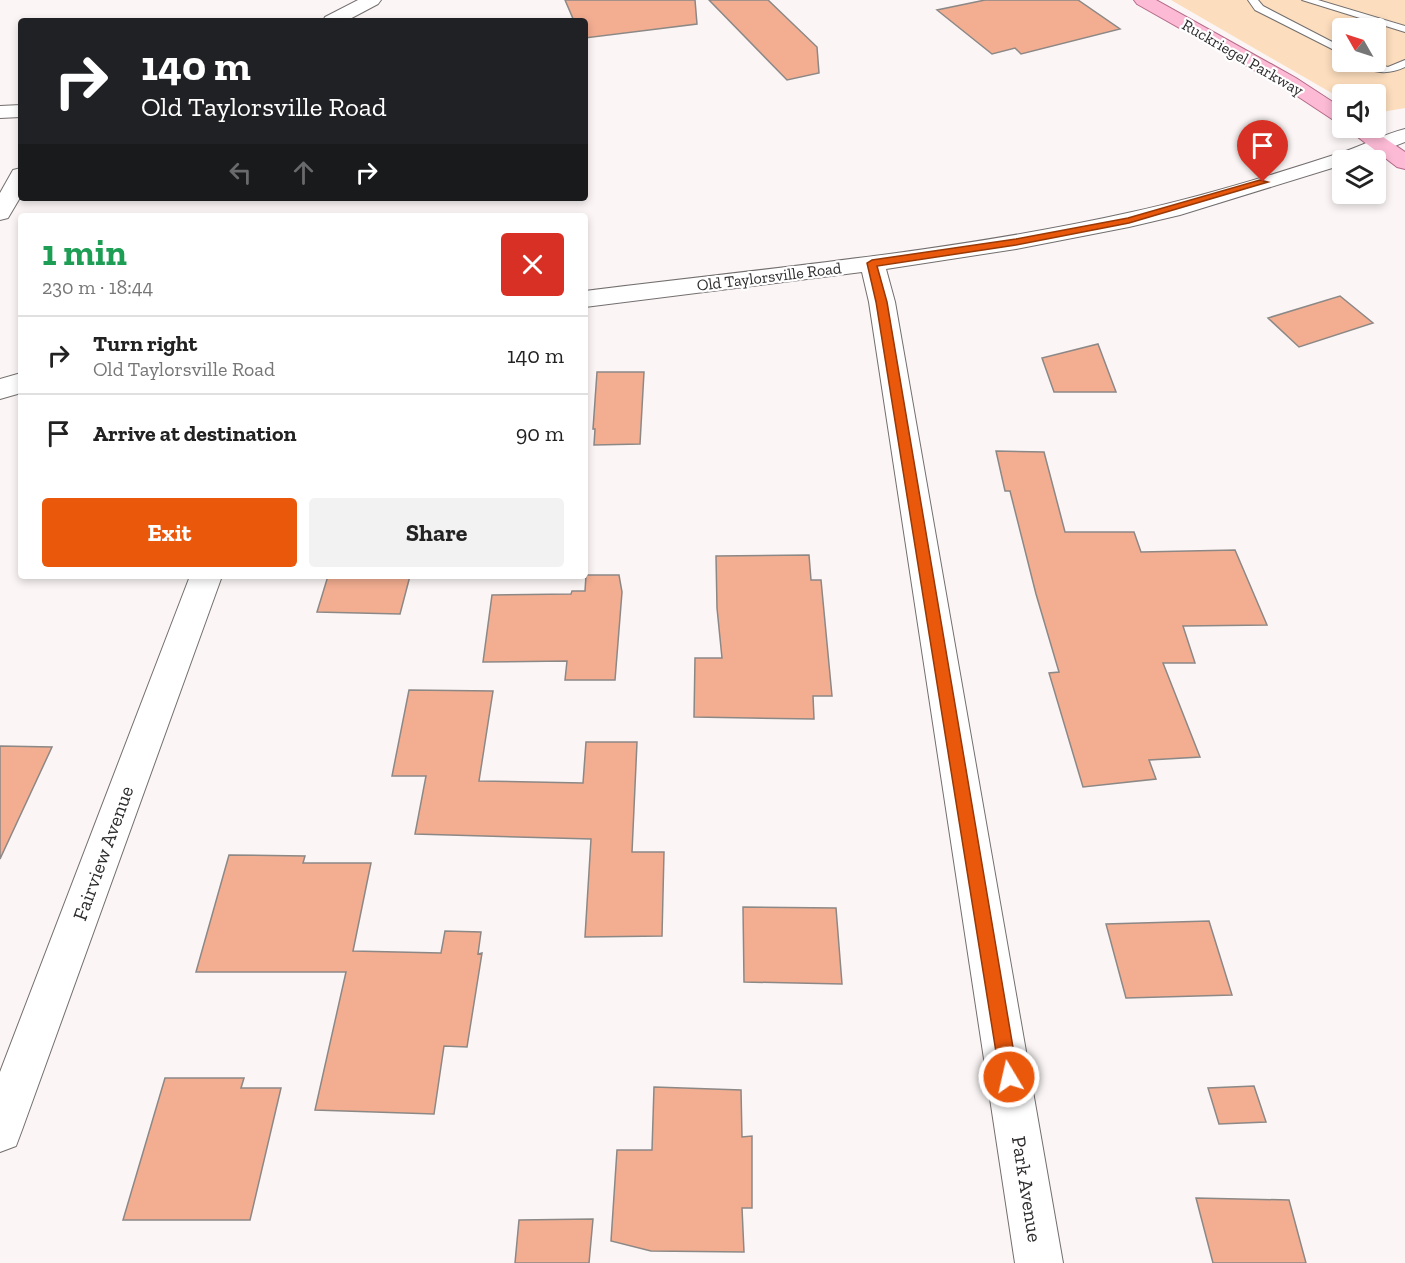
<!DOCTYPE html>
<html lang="en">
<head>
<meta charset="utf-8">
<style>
	body { margin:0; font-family:"Zilla Slab",serif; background:#f2f2f2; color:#222; height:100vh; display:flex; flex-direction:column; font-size:22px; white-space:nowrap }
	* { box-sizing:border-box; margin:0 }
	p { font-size:20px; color:#767676 }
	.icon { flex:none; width:33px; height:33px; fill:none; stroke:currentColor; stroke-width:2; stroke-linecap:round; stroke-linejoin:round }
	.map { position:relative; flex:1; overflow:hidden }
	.drawer { position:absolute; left:18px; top:213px; width:570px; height:366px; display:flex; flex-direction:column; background:#fff; border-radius:6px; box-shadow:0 3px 9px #0003 }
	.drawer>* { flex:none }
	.guide { position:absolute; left:18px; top:18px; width:570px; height:183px; border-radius:6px; box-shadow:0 3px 9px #0003; background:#202124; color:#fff; overflow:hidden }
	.needle { width:39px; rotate:309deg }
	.tools { position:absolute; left:1332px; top:18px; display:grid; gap:12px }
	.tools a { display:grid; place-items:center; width:54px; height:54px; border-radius:6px; background:#fff; box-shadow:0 3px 9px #0003; font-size:30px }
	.pin { position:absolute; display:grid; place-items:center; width:51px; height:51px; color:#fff; margin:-62px -26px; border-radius:50% 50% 50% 0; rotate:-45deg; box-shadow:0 0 6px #0007 }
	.pin .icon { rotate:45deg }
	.me { position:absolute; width:66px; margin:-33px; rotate:351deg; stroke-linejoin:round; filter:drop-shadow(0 0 4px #0008) }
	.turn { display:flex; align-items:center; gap:21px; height:126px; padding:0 24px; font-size:27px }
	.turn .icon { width:78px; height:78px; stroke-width:2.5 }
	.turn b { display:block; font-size:42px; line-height:51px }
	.lanes { display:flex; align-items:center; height:57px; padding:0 24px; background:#0003; justify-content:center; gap:30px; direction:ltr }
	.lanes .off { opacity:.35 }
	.round { display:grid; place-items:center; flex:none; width:63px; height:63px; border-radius:6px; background:#f2f2f2 }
	.headline { display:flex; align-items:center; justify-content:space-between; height:102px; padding:0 24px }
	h1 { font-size:36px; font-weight:700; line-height:45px; color:#1e9e55 }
	.cta { display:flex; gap:12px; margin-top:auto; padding:12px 24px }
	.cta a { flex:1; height:69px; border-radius:6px; background:#ea580c; color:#fff; font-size:24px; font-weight:700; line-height:69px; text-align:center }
	.cta a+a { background:#f2f2f2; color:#222 }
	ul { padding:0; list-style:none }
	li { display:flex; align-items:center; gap:18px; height:78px; padding:0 24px; border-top:2px solid #e0e0e0 }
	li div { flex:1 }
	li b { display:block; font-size:22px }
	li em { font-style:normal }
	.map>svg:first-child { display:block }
	.green { fill:#fcddbd; fill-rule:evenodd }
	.building { fill:#f3ae92; stroke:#8c8886; stroke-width:1.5 }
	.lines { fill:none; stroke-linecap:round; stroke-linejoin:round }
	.lane-casing { stroke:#736f6e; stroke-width:2 }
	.street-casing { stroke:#736f6e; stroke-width:2 }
	.primary-casing { stroke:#b36a88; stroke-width:2 }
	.lane { fill:#fff; fill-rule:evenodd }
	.street { fill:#fff; fill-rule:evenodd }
	.primary { fill:#fcbad5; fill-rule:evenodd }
	.route { fill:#ea580c; stroke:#983908; stroke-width:1.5 }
	.labels { text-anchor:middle; stroke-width:4.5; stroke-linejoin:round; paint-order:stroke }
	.far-street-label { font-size:16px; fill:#2e2c2c; stroke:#fff }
	.street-label { font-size:20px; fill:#2e2c2c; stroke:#fff }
</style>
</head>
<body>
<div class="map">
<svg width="1405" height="1263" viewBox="0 0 1405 1263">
	<rect width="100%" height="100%" fill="#fbf5f5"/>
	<!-- green -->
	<path class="green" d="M1171 0H1405V108L1376 113V94H1342V99ZM1342 28H1376V62H1342Z"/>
	<!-- building -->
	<path class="building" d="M565 0H695L697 24 585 38V21H574Z
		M709 0H768L817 47 819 73 787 80Z
		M985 0H1078L1120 29 1021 54 1015 48 992 54 937 10Z
		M1340 296 1373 323 1299 347 1268 318Z
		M1098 344 1116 392H1054L1042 358Z
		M597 372H644L640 444 594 445 595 429H593Z
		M996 451 1044 452 1065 532H1134L1141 552 1235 550 1267 625 1183 626 1195 663H1163L1200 757 1149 760 1156 779 1083 787 1049 673 1059 672 1036 594 1010 491H1005Z
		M809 555 811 580H821L832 696H813L814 719 694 717 695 658H722L717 608 716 556Z
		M586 575H619L622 592 615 680H565L567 661 483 662 492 595 571 594 572 591H585Z
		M328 576H410L400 614 317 612Z
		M409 690 493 691 479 781 583 783 586 742H637L632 852H664L662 936 585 937 591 839 415 834 426 776H392Z
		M0 746 52 747 0 859Z
		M229 855 305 856 303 863H371L353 951 441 953 445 931 481 932 478 954 482 953 467 1047 444 1046 434 1114 315 1110 346 972H196Z
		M743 907 836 908 842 984 744 982Z
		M1209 921 1232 995 1126 998 1106 924Z
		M165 1078H244L241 1088H281L250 1220H123Z
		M1254 1086 1266 1122 1219 1124 1208 1088Z
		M654 1087 741 1090 742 1137 752 1136V1208H742L744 1252 651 1251 611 1241 617 1150H652Z
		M1196 1198 1289 1200 1306 1263H1213Z
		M593 1219 589 1263H515L519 1220Z"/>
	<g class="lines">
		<!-- lane casing -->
		<g class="lane-casing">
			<path id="lane" d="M1248 0H1258L1263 6 1342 47V54L1255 10Z
				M1302 0H1318L1405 26V32Z
				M1405 60V67C1389 75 1371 74 1358 62H1370L1388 67Z"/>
		</g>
		<!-- street casing -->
		<g class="street-casing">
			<path id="street" d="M358 0H381L378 4 346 21H323L325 17Z
				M21 105V117L0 118V106Z
				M1405 129V142L1359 160H1342V165L1180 215 1129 227 1016 249 886 269 895 302 1063 1263H1015L869 302 862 272 585 307V291C767 268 953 252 1132 212 1204 196 1276 174 1346 151 1366 144 1385 134 1405 129Z
				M21 168V196L8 218 0 220V193L13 170Z
				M21 373V393L0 399V379Z
				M190 576H222L22 1130 16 1146 0 1152V1072Z"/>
		</g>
		<!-- primary casing -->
		<g class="primary-casing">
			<path id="primary" d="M1134 0H1156L1296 78 1342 108V123L1335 121 1282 86 1137 4Z
				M1346 128H1370L1405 152V169L1397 167Z"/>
		</g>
		<!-- lane -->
		<use href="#lane" class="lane"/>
		<!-- street -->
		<use href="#street" class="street"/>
		<!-- primary -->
		<use href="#primary" class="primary"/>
	</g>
	<!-- route -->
	<path class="route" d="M1260 180 1268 182 1129 223 1016 245 877 266 887 302 1018 1077 1015 1084 1009 1086 1002 1084 1000 1077 876 302 867 263 872 260 1016 239 1128 218Z"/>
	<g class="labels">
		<!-- far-street labels -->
		<g class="far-street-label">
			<text transform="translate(1243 57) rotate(30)" y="6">Ruckriegel Parkway</text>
			<text transform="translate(769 276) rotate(-7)" y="6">Old Taylorsville Road</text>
		</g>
		<!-- street labels -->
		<g class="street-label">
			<text transform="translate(103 853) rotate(-70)" y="7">Fairview Avenue</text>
			<text transform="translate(1027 1189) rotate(81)" y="7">Park Avenue</text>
		</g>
	</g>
</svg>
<div class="tools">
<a><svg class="needle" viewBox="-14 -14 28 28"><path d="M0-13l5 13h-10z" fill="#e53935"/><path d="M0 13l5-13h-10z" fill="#767676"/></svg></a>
<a><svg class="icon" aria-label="sound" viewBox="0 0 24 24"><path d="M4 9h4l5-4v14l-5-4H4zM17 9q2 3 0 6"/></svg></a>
<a><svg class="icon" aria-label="layers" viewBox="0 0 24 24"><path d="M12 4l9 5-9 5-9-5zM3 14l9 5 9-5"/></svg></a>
</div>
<div class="pin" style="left:1263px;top:182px;background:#d93025"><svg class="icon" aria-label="arrive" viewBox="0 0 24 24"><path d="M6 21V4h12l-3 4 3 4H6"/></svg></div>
<svg class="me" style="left:1009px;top:1077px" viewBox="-20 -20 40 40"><circle r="17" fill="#ea580c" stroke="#fff" stroke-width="3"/><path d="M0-11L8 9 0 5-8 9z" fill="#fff"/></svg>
<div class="guide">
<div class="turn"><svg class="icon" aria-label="right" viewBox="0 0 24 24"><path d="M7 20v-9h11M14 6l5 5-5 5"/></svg><div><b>140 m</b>Old Taylorsville Road</div></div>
<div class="lanes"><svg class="icon off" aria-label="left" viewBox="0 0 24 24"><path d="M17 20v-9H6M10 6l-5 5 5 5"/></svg><svg class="icon off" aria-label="ahead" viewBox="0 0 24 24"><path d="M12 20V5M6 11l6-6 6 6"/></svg><svg class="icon" aria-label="right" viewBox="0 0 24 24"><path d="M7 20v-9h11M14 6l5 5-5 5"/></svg></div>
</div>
<section class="drawer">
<div class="headline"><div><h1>1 min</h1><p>230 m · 18:44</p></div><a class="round" style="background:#d93025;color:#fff"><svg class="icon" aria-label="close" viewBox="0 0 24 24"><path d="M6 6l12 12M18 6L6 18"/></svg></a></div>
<ul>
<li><svg class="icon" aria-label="right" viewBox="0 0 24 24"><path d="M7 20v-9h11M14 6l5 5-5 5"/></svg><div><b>Turn right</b><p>Old Taylorsville Road</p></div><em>140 m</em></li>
<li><svg class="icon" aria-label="arrive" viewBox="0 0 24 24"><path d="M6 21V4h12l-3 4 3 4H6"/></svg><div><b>Arrive at destination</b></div><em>90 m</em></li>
</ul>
<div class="cta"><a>Exit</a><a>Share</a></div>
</section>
</div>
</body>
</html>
